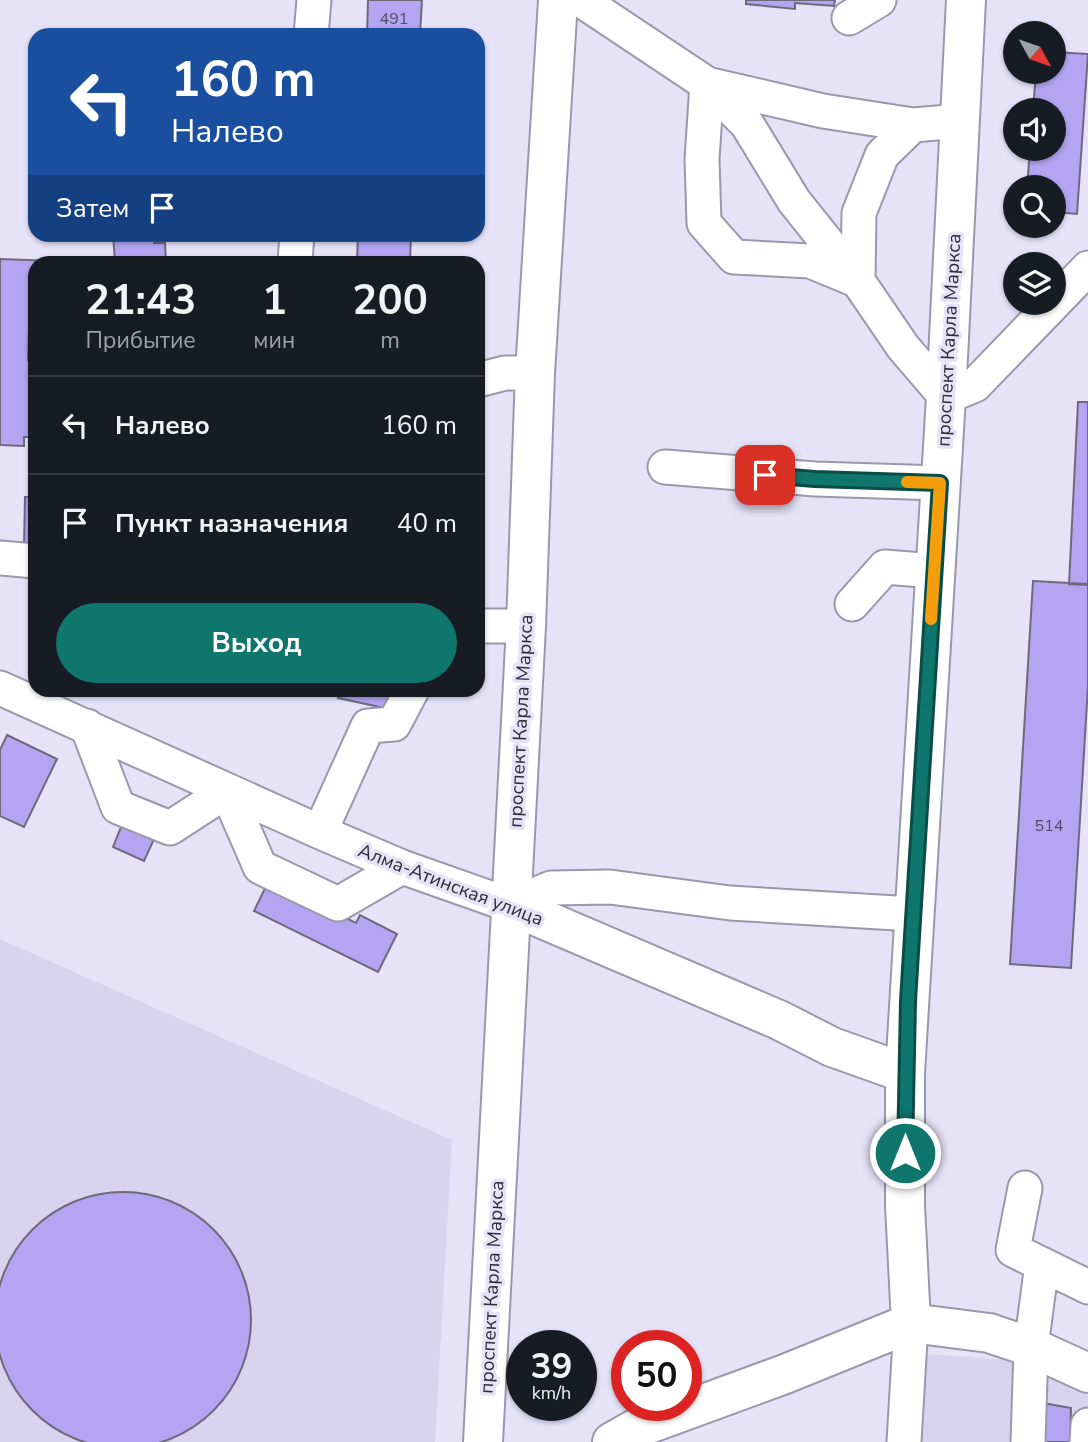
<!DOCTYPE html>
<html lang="ru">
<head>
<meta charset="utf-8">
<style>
	body { margin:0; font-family:"Nunito Sans",sans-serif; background:#20242c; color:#f1f3f6; height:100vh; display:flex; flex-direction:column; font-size:26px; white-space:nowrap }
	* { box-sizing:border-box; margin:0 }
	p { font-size:23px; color:#9ea1a6 }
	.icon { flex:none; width:38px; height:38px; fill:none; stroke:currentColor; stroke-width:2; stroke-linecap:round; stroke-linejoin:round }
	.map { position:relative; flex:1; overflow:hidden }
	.side { position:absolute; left:28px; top:256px; width:457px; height:441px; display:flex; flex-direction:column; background:#171b24; border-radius:21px; box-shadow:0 2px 5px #0004 }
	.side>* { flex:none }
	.top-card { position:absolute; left:28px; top:28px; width:457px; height:214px; border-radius:21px; box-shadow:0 2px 5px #0004; background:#1a4fa0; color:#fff; overflow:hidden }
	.needle { width:46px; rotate:130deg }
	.controls { position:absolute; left:1003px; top:21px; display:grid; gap:14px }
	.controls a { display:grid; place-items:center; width:63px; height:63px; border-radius:50%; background:#171b24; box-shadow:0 2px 5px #0004; font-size:35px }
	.speed { position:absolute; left:506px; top:1330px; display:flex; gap:14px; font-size:35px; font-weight:700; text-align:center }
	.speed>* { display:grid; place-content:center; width:91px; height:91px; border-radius:50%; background:#171b24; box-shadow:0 2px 5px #0004; line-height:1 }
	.speed small { font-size:18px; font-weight:400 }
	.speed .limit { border:10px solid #d22; background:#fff; color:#111 }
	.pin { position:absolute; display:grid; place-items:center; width:60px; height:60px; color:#fff; margin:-30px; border-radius:14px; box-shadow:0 4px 10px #0006 }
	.me { position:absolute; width:77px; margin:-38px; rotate:0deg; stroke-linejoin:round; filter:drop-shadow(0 0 5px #0008) }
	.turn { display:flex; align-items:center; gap:24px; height:147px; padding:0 28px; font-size:32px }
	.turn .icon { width:91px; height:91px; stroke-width:2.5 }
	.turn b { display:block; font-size:49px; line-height:60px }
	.then { display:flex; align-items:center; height:66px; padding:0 28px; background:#0003; gap:14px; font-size:26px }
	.eta { display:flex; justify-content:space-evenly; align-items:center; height:119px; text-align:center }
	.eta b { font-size:42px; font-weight:700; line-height:49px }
	.action { display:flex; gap:14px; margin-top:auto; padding:14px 28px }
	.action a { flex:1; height:80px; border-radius:42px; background:#0f766e; color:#fff; font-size:28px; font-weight:700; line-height:80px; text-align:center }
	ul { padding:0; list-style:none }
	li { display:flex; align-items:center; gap:21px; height:98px; padding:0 28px; border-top:2px solid #363941 }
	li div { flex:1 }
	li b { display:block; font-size:26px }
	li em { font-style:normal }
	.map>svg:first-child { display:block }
	.built { fill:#d8d4ef }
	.building { fill:#b3a5f2; stroke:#6d6a7c; stroke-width:2 }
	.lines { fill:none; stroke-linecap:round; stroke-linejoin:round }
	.minor-casing { stroke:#9a98ab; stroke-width:37 }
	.major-casing { stroke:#9a98ab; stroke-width:42 }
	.minor { stroke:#fff; stroke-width:33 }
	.major { stroke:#fff; stroke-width:38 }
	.route-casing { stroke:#0a4d48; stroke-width:18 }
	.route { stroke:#0f766e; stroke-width:12 }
	.slow { stroke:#f59e0b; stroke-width:12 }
	.labels { text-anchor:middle; stroke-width:7; stroke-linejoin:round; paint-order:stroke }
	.number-label { font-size:16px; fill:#4f4b64 }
	.street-label { font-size:19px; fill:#2e2d34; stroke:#e6e3f8 }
</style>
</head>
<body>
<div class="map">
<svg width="1088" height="1442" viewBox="0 0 1088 1442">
	<rect width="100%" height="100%" fill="#e6e3f8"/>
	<!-- built -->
	<path class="built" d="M0 939 452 1140 435 1442H0Z
		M926 1354 1011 1360 1088 1395V1442H919Z"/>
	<!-- building -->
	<path class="building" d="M368 0H422L420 35H367Z
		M746 0H835L834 6 795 3V9L746 4Z
		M1054 52 1088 54 1077 214 1054 212V187H1027L1030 149H1054V110H1033L1036 72H1054Z
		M113 234H153L154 243H165L166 262H115Z
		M358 234H411L410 262 357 261Z
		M0 259 56 261 35 262V300L30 299 28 360 35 361V437H24V446L0 445Z
		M1078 402H1088V585L1069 584Z
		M25 497H35V546H24Z
		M1033 581 1088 584V686L1071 968 1010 964Z
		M341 690H394L389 709 338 698Z
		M7 735 57 759 24 827 0 816V750Z
		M123 822 155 837 144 861 113 847Z
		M269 880 356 923 360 915 397 934 378 972 254 911Z
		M-5 1320a128 128 0 1 1 256 0a128 128 0 1 1-256 0Z
		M1043 1403 1071 1408 1070 1442H1042Z"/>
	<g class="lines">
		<!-- minor casing -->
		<g class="minor-casing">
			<path id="minor" d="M581 0 707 84 747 124 794 201 858 281 903 347 946 397 975 385 1088 268
				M849 18 879 0
				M311 35 314 0
				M295 262 297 234
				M856 280 810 261 734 257 704 223 702 159 707 84 823 111 913 125 960 121
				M858 281 859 213 882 155 913 125
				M478 380 505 373H535
				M665 467 815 479 940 483
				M0 558 35 561
				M852 604 885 567 934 571
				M478 626H526
				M0 688 320 832 402 867 510 905 551 888 610 887 730 903 913 914
				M87 726 118 807 170 828 227 791 260 867 338 904 402 867
				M320 832 368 726 394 724 412 690
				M1025 1188 1013 1250 1088 1287
				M904 1442 911 1323
				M1028 1442 1031 1347 1042 1264
				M1087 1442 1088 1425"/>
		</g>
		<!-- major casing -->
		<g class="major-casing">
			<path id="major" d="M510 905 779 1020 832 1047 905 1073
				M911 1323 905 1205V1073L946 397 966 0
				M483 1442 526 626 535 373 558 0
				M612 1442 635 1429 785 1374 911 1323 989 1333 1031 1347 1088 1373"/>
		</g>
		<!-- minor -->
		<use href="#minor" class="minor"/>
		<!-- major -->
		<use href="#major" class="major"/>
	</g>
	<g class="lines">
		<!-- route casing -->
		<g class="route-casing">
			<path id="route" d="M765 475 815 479 940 483 908 1001 905 1153"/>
		</g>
		<!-- route -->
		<use href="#route" class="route"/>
		<!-- slow -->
		<path class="slow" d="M907 482 940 483 931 619"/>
	</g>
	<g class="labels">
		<!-- number labels -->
		<g class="number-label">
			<text x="394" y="24">491</text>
			<text x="1049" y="831">514</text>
		</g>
		<!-- street labels -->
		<g class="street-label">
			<text transform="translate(948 340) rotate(-87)" y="7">проспект Карла Маркса</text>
			<text transform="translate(520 721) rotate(-87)" y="7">проспект Карла Маркса</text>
			<text transform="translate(451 884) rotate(21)" y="7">Алма-Атинская улица</text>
			<text transform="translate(491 1287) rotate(-87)" y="7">проспект Карла Маркса</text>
		</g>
	</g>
</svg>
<div class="controls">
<a><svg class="needle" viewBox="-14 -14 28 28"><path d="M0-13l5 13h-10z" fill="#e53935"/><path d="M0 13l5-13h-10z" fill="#9ea1a6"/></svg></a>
<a><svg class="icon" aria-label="sound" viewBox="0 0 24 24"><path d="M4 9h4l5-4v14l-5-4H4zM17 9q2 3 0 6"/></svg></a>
<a><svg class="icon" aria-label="search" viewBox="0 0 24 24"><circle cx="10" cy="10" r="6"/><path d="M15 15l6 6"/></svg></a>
<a><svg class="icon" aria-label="layers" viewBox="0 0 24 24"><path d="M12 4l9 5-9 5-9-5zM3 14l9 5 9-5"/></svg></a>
</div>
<div class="speed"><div>39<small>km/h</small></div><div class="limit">50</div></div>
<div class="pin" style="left:765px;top:475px;background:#d93025"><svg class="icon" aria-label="arrive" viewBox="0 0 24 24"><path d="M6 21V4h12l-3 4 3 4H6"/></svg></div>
<svg class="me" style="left:905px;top:1153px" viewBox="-20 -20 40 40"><circle r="17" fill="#0f766e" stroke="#fff" stroke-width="3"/><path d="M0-11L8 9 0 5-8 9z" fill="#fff"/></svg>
<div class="top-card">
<div class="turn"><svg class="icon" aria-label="left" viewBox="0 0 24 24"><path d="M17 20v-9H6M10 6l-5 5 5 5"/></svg><div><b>160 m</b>Налево</div></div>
<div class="then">Затем<svg class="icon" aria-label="arrive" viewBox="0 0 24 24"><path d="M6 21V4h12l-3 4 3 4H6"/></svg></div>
</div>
<section class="side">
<div class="eta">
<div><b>21:43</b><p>Прибытие</p></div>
<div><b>1</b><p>мин</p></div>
<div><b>200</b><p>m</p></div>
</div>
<ul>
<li><svg class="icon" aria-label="left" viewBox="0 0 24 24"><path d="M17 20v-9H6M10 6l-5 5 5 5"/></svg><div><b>Налево</b></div><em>160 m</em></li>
<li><svg class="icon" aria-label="arrive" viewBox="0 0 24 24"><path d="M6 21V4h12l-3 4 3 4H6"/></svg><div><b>Пункт назначения</b></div><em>40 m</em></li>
</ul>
<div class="action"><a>Выход</a></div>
</section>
</div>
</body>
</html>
